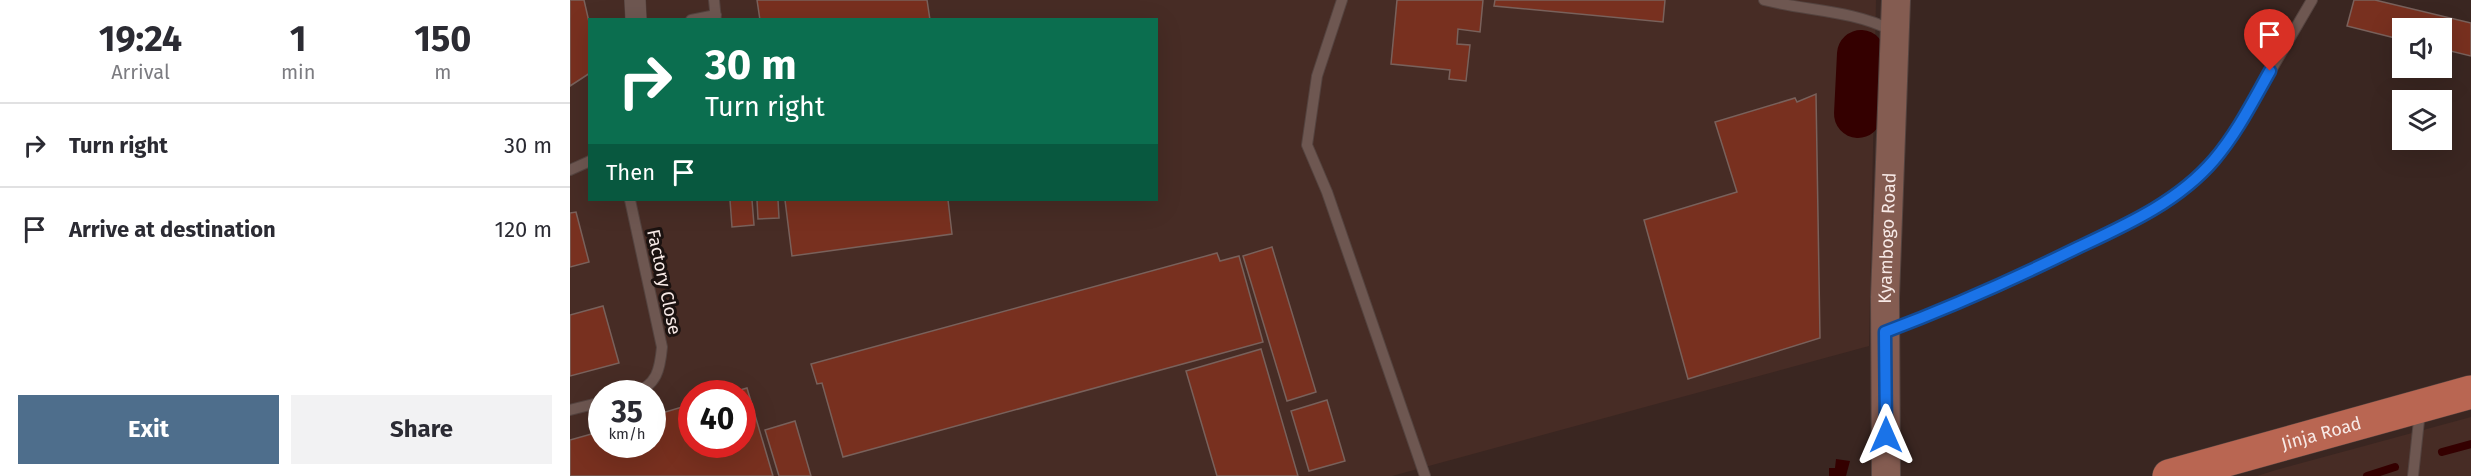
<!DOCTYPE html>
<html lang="en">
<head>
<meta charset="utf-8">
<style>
	body { margin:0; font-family:"Fira Sans",sans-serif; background:#f2f2f3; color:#2b2b33; height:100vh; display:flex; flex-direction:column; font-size:22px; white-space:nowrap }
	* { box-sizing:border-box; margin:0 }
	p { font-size:20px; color:#7c7c81 }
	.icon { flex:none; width:33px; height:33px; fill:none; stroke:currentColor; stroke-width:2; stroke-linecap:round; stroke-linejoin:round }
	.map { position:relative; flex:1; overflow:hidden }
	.sheet { display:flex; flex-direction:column; background:#fff; width:570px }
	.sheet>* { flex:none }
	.top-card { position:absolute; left:18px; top:18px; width:570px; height:183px; border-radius:0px; box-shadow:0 6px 24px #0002; background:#0b6e4f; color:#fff; overflow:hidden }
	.fabs { position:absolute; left:1822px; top:18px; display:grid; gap:12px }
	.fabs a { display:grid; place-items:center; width:60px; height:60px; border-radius:0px; background:#fff; box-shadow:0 6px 24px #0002; font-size:30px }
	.speed { position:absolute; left:18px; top:380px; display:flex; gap:12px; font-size:30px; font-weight:700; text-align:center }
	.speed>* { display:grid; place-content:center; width:78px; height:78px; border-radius:50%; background:#fff; box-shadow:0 6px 24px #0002; line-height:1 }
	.speed small { font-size:15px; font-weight:400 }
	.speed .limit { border:9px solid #d22; background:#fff; color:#111 }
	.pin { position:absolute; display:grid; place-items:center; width:51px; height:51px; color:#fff; margin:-62px -26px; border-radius:50% 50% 50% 0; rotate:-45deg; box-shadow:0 0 6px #0007 }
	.pin .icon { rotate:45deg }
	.me { position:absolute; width:66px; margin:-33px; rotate:0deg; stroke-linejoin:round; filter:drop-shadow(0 0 4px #0008) }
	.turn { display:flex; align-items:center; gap:21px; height:126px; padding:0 18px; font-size:27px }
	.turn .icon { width:78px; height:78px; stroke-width:2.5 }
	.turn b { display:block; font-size:42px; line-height:51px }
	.then { display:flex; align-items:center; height:57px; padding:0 18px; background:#0003; gap:12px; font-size:22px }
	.eta { display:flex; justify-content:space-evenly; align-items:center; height:102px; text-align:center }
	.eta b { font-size:36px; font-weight:700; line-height:42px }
	.action { display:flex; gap:12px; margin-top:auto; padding:12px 18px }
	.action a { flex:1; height:69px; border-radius:0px; background:#4e6e8c; color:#fff; font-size:24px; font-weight:700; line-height:69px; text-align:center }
	.action a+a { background:#f2f2f3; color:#2b2b33 }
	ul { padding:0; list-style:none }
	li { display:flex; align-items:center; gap:18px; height:84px; padding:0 18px; border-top:2px solid #e1e1e2 }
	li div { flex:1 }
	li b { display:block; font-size:22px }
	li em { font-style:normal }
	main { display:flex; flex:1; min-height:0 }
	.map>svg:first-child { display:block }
	.built { fill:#472c25; fill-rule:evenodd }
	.water { fill:#340000 }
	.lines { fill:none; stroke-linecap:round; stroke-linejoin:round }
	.stream { stroke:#340000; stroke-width:8 }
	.river { stroke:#340000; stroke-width:48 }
	.building { fill:#78301f; stroke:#79615b; stroke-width:1.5 }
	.lane-casing { stroke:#54433f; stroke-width:12 }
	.street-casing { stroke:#54433f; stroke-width:22 }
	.secondary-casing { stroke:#54433f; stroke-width:30 }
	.highway-casing { stroke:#54433f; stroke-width:34 }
	.lane { stroke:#6e5751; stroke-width:10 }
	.street { stroke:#6e5751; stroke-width:21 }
	.secondary { stroke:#845c51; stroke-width:28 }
	.highway { stroke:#b96652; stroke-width:33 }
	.route-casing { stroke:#114b97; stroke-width:15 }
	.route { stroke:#1a73e8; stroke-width:10 }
	.labels { text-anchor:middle; stroke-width:6; stroke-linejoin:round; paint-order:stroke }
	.street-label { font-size:18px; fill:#f7e9e6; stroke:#1b1210 }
</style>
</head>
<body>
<main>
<section class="sheet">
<div class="eta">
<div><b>19:24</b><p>Arrival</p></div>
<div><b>1</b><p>min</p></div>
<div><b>150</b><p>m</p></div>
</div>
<ul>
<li><svg class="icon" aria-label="right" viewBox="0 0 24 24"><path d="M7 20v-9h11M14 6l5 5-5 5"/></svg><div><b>Turn right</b></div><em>30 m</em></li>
<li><svg class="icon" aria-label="arrive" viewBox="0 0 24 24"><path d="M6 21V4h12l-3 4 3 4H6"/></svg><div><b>Arrive at destination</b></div><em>120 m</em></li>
</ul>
<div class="action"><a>Exit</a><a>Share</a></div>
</section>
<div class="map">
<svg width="1901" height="476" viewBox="0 0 1901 476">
	<rect width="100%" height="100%" fill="#3a2621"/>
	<!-- built -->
	<path class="built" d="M0 0H1306L1299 346 822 476H0ZM20 20H586V200H20ZM32 393H82V444H32ZM122 393H172V444H122Z
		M1901 417V476H1687L1706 470Z"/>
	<!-- water -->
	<path class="water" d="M1266 459 1280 461 1276 476H1259V468H1265Z"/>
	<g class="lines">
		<!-- stream -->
		<path class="stream" d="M1872 452 1901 444
			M1797 476 1825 467"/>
		<!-- river -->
		<path class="river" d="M1288 114 1291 54"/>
	</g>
	<!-- building -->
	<path class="building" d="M0 0H14L20 26V73L0 86Z
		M187 0H357L360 20H190Z
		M827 0H913L910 32 888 29 887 44 900 45 896 81 879 79 880 70 821 64Z
		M925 0H1095L1093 22 924 6Z
		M1784 0H1805L1901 23V56L1872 49V28H1833V40L1777 26Z
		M1246 94 1250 338 1118 379 1074 220 1167 192 1145 122 1225 98 1227 102Z
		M160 200H182L184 225 162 227Z
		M187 200H208L209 218 188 219Z
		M215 200H378L382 234 222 256Z
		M6 212 19 262 0 267V213Z
		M702 247 746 392 717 401 673 256Z
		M647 253 650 261 669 256 693 342 273 457 252 383 247 384 241 364Z
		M33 306 49 363 0 376V315Z
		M691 349 728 476H647L616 371Z
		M177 388 203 476H0V440L32 431V444H82V416L122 404V444H172V393H160Z
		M757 400 775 461 739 471 721 411Z
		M225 421 241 476H209L195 430Z"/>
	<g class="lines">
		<!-- lane casing -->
		<g class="lane-casing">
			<path id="lane" d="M144 0 146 20
				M772 0 747 76 737 145 757 192 855 476
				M1194 0C1237 11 1281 10 1321 30
				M121 20 146 15
				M0 170 20 161
				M60 200 92 347C90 369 87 386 63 393
				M1318 331 1429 286 1562 222 1615 188 1644 160 1669 125 1742 0
				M0 410 32 402
				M1843 476 1850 411"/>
		</g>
		<!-- street casing -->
		<g class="street-casing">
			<path id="street" d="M65 0 66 20"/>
		</g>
		<!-- secondary casing -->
		<g class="secondary-casing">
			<g id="secondary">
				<path id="s1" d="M1316 476 1315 297 1326 0"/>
			</g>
		</g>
		<!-- highway casing -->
		<g class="highway-casing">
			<g id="highway">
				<path id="s2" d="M1599 476 1901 392"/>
			</g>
		</g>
		<!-- lane -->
		<use href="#lane" class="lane"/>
		<!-- street -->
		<use href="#street" class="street"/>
		<!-- secondary -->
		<use href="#secondary" class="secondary"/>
		<!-- highway -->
		<use href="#highway" class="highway"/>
	</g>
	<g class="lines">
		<!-- route casing -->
		<g class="route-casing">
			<path id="route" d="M1316 435 1315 332C1381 307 1444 279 1507 248 1556 225 1608 202 1644 160 1667 133 1683 101 1700 71"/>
		</g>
		<!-- route -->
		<use href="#route" class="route"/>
	</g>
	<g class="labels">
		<!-- street labels -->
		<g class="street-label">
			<text dy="6" stroke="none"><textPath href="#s1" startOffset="238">Kyambogo Road</textPath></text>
			<text transform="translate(94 282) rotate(78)" y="6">Factory Close</text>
			<text dy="6" stroke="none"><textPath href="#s2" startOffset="158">Jinja Road</textPath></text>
		</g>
	</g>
</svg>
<div class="fabs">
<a><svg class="icon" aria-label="sound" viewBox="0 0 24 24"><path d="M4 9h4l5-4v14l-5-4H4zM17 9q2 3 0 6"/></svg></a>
<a><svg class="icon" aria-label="layers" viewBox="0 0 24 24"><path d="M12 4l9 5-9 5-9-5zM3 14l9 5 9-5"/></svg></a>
</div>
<div class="speed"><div>35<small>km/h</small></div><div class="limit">40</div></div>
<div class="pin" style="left:1700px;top:71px;background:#d93025"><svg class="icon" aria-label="arrive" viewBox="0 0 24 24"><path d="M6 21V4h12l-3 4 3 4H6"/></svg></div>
<svg class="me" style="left:1316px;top:435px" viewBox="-20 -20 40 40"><path d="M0-17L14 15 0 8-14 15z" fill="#1a73e8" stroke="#fff" stroke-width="4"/></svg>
<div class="top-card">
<div class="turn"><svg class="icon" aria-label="right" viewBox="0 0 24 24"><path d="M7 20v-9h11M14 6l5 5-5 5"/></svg><div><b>30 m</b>Turn right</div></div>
<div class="then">Then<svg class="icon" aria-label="arrive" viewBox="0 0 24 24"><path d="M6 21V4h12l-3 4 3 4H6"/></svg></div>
</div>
</div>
</main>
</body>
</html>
